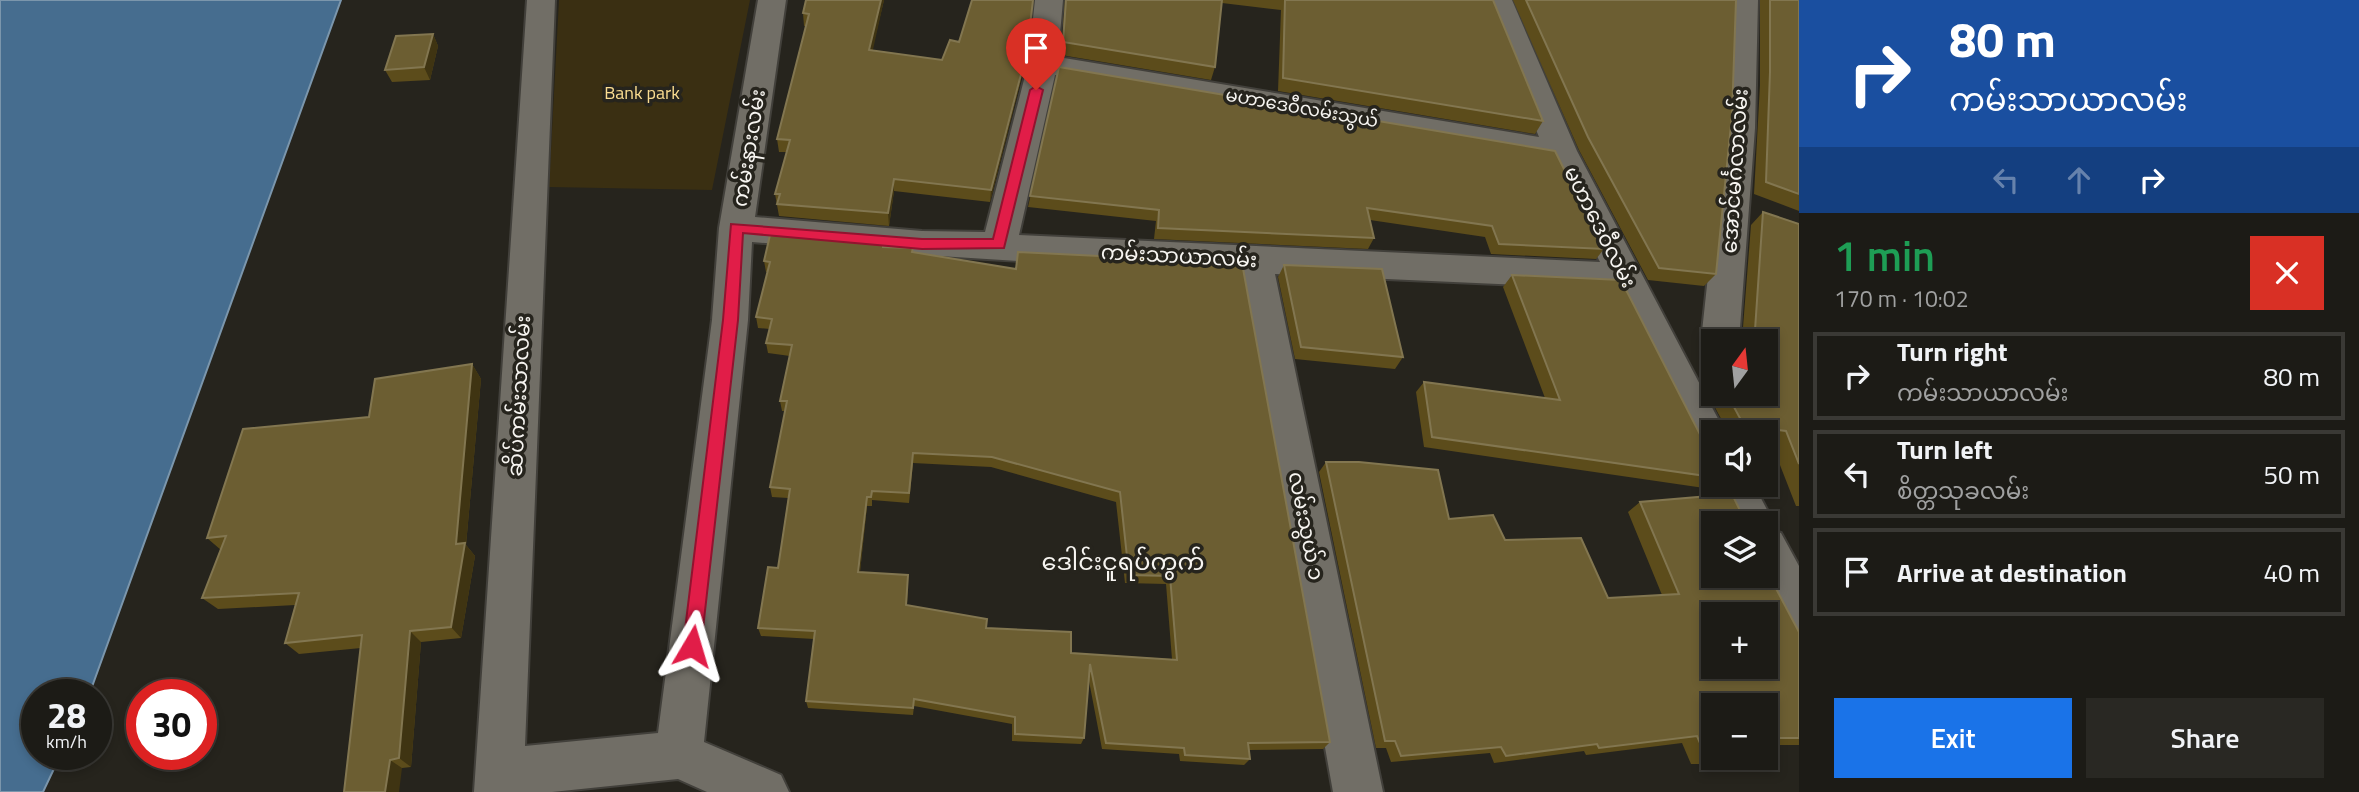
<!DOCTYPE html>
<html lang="en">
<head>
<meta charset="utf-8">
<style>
	body { margin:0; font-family:"Titillium Web","Noto Sans Myanmar",sans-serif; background:#292823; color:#f1f3f6; height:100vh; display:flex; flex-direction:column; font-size:26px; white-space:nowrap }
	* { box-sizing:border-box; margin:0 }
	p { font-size:23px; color:#a0a1a1 }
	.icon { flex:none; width:38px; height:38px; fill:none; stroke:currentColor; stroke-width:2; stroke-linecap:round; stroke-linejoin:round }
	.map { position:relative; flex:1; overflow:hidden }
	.sheet { display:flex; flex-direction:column; background:#1c1b16; width:560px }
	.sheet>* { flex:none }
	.guide { background:#1a4fa0; color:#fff; overflow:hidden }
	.needle { width:46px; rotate:15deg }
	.tools { position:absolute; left:1701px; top:329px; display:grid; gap:14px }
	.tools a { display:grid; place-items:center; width:77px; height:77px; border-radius:0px; background:#1c1b16; box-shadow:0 4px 10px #0003,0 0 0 2px #3a3935; font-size:35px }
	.speed { position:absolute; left:21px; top:679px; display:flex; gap:14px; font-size:35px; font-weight:700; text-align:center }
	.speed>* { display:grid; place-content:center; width:91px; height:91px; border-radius:50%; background:#1c1b16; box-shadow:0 4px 10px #0003,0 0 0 2px #3a3935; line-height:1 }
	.speed small { font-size:18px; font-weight:400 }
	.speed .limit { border:10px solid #d22; background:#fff; color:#111 }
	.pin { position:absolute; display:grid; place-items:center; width:60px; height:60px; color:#fff; margin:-72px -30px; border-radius:50% 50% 50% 0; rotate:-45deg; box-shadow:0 0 7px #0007 }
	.pin .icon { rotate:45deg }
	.me { position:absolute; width:77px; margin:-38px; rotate:7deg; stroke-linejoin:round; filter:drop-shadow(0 0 5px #0008) }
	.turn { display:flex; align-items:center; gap:24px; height:147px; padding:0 35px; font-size:32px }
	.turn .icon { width:91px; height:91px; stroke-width:2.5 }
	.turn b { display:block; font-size:49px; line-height:60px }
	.lanes { display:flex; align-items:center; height:66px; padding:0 35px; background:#0003; justify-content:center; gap:35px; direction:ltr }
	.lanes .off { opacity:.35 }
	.round { display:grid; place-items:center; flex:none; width:74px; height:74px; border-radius:0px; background:#292823 }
	.summary { display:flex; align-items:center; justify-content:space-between; height:119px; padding:0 35px }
	h1 { font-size:42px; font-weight:600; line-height:52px; color:#1e9e55 }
	.button { display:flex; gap:14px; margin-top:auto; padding:14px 35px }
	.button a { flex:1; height:80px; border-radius:0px; background:#1a73e8; color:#fff; font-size:28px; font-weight:600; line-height:80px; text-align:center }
	.button a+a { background:#292823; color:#f1f3f6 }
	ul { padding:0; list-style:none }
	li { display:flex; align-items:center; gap:21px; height:88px; margin:0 14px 10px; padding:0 21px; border:4px solid #3a3935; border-radius:0px }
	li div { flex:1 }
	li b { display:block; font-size:26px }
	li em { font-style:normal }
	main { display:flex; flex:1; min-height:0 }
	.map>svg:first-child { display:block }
	.green { fill:#3a2f12 }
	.water { fill:#466d8f; stroke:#7b96ac; stroke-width:2 }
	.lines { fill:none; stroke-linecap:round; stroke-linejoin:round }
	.minor-casing { stroke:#42403b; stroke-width:4 }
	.minor { fill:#716e66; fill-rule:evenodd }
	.wall { fill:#5c4c1b; fill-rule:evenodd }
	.shaded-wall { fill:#3f3412 }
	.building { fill:#6c5e32; stroke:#827650; stroke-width:2; fill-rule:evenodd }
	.route { fill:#e11d48; stroke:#92132f; stroke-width:2 }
	.labels { text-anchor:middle; stroke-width:7; stroke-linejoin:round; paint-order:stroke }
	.far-park-label { font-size:18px; fill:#fbdd91; stroke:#26241d }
	.far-street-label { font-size:18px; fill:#f7f5f1; stroke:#26241d }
	.street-label { font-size:21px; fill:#f7f5f1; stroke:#26241d }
	.quarter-label { font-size:24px; fill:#f7f5f1; stroke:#26241d }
</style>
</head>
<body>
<main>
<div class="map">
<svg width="1799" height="792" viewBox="0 0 1799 792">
	<rect width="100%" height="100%" fill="#26241d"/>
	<!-- green -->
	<path class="green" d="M559 0H750L712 190 549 187Z"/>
	<!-- water -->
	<path class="water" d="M0 0H341L89 695H37V754H61L43 792H0Z"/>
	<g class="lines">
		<!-- minor casing -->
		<g class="minor-casing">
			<path id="minor" d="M527 0H555L525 746 658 733 712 320 719 228 758 0H786L755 217 922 231 985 232 1028 64 1035 0H1063L1058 57 1539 137 1484 0H1512L1577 151 1725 432H1713V466L1699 461 1613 289 1275 274 1383 792H1333L1240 272C1077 265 915 256 752 242L748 320 704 742 781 775 789 792H707L678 779 552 792H474ZM1055 75 1549 160 1600 262 1019 235Z
				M1730 0H1758L1755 128 1739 341H1713V353L1707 351 1701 341 1724 128Z
				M1713 481V485H1754L1774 523 1771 530 1781 533 1799 566V630L1783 624 1759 576H1766V523H1731L1712 485Z"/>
		</g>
		<!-- minor -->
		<use href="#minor" class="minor"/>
	</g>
	<!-- wall -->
	<path class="wall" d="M806 0H884L872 50 942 60 1025 64 990 202 894 191 889 226 779 216 775 194 787 152H779L777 139 806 26H804L803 13Z
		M1065 0H1493L1543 121 1535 134 1278 91 1281 10 1222 3 1215 67 1211 80 1061 55Z
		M1513 0H1736L1716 274 1704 286 1648 280 1579 150Z
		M1760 0H1799V211L1754 194 1760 85Z
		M433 34 438 46 430 80 392 82 385 70Z
		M1059 67 1604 249 1596 259 1491 254 1485 237 1370 220 1374 238 1368 249 1154 239 1156 221 1028 207Z
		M1763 212 1799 224V506H1796L1771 442 1766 441V432H1721L1726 428 1711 400 1718 394H1766V341H1740L1742 340 1751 225Z
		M883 244V247L1016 269 1330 742 1323 749 1249 750 1250 759 1244 765 1180 761 1179 754 1102 749 1089 681 1084 738 1081 744 1012 741V724L914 706 913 715 808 708 806 701 814 639 761 636 758 628 778 568 788 498 772 497 770 487 785 411H782L780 401 790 356 768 353 766 343 770 329 758 328 756 317 768 272H766L764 261ZM913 463 991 467 1116 502 1125 583 1166 584 1172 659 1071 653 907 605 908 583 860 572 867 506H872V500L909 503Z
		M1284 265 1403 357 1395 369 1295 359 1278 277Z
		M1512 275 1709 452 1713 454V485H1716L1711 489 1424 447 1416 392 1424 382 1545 398 1503 287Z
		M472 364 481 379 466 545 475 556 461 638 421 642 411 767 402 768 344 792 361 648 299 654 285 643 295 605 218 609 202 598 221 550 207 538Z
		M1326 462 1449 519 1505 540 1608 598 1662 595 1628 512 1640 502 1776 584 1774 585 1799 632V745H1766V705H1713L1761 758 1746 764H1691L1682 743 1586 755 1584 751 1494 763 1490 753 1391 762 1386 748H1376L1319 472Z"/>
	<!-- shaded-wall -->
	<path class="shaded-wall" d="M881 0H884L870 63 869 50Z
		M433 34 438 46 430 80 424 67Z
		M1027 51 1025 64 990 202 991 190Z
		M894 179V191L889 226 888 213Z
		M472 364 481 379 466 545 475 556 461 638 451 627 456 544Z
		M867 497V506L859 581 858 572Z
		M410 631 421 642 411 767 399 758Z
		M390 760 402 768 399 792H385Z"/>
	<!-- building -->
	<path class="building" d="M806 0H881L869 50 942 60 950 40 959 42 972 0H1033L1027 51 991 190 894 179 888 213 777 204 780 194H775L790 140 777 139 809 14 803 13Z
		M1066 0H1222L1215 67 1063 42Z
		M1285 0H1493L1543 121 1283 78Z
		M1526 0H1736L1732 115 1716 274 1659 268 1588 137Z
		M1770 0H1799V194L1766 182 1770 72Z
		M433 34 424 67 385 70 396 36Z
		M1059 67 1555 151 1604 249 1499 244 1492 226 1367 208 1374 238 1158 228 1159 210 1030 196Z
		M1763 212 1799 224V464L1786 431 1731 424 1740 423 1741 420 1727 394H1766V341H1753L1751 332 1755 330Z
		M770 235 883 244V247L913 248 912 252 1016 269 1018 252 1242 263 1330 742 1248 743 1250 759 1185 755 1184 748 1106 743 1090 664 1084 738 1015 734V717L914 699 913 708 806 701 815 631 758 628 768 567 778 568 790 489 770 487 787 401H780L792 345 766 343 772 319 756 317 770 262 764 261ZM913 453 992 457 1120 492 1129 575 1170 576 1177 660 1071 653V632L986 628 987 619 906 605 908 575 858 572 867 497H871L872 491 909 493Z
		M1284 265 1382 269 1403 357 1301 347Z
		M1512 275 1621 280 1709 452 1713 454V477L1432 437 1424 382 1560 400Z
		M472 364 456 544 465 543 451 627 410 631 399 758 390 760 385 792H344L362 635 285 643 299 593 202 598 226 536 207 538 243 429 369 417 375 379Z
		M1326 462H1359L1438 470 1449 519 1493 515 1505 540 1581 538 1608 598 1679 594 1640 502 1732 494 1746 523H1713V576H1766V563L1776 584 1773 583 1799 632V738H1766V705H1713V757H1706L1697 736 1599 748 1597 744 1506 756 1501 747 1401 756 1395 741H1385ZM1713 614H1766V667H1713Z"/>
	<!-- route -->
	<path class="route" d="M1036 86 1043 90 1004 248 922 249 743 233 738 320 701 646 699 653 692 655 685 653 683 646 723 320 731 224 922 239H993L1030 90Z"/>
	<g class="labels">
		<!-- far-park labels -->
		<g class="far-park-label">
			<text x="642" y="99">Bank park</text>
		</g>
		<!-- far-street labels -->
		<g class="far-street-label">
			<text transform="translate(1302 108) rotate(10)" y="6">မဟာဒေဝီလမ်းသွယ်</text>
		</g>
		<!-- street labels -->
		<g class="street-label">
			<text transform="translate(749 148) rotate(-81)" y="7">ကမ်းနားလမ်း</text>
			<text transform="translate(1735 171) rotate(-86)" y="7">အောင်မင်္ဂလာလမ်း</text>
			<text transform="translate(1600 227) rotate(63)" y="7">မဟာဒေဝီလမ်း</text>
			<text transform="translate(1179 256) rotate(3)" y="7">ကမ်းသာယာလမ်း</text>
			<text transform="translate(519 396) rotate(-87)" y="7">ဆိပ်ကမ်းသာလမ်း</text>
			<text transform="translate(1306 526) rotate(79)" y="7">လမ်းသွယ် ၁</text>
		</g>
		<!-- quarter labels -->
		<g class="quarter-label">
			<text x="1123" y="570">ဒေါင်းငူရပ်ကွက်</text>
		</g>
	</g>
</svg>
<div class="tools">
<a><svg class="needle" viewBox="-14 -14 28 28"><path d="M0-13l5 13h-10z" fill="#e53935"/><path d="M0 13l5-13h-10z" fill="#a0a1a1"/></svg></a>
<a><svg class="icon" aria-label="sound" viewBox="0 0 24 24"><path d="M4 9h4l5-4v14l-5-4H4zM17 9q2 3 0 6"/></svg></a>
<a><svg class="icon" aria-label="layers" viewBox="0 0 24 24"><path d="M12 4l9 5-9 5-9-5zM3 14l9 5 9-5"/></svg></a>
<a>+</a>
<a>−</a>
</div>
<div class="speed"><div>28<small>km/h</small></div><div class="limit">30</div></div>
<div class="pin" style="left:1036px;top:90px;background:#d93025"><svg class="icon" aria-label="arrive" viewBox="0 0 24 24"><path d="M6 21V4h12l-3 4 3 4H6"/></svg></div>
<svg class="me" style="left:692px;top:646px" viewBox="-20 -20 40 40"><path d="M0-17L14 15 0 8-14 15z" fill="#e11d48" stroke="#fff" stroke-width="4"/></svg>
</div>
<section class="sheet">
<div class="guide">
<div class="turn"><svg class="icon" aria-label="right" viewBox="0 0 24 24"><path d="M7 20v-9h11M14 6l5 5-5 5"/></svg><div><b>80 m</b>ကမ်းသာယာလမ်း</div></div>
<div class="lanes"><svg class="icon off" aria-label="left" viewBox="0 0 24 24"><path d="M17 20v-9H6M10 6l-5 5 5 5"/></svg><svg class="icon off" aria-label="ahead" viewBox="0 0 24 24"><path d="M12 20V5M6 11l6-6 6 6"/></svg><svg class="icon" aria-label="right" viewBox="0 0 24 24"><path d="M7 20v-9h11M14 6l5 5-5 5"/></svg></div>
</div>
<div class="summary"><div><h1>1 min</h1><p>170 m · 10:02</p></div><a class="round" style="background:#d93025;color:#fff"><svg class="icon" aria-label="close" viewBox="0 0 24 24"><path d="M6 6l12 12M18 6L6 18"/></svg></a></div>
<ul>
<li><svg class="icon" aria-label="right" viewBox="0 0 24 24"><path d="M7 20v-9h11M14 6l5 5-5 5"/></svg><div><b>Turn right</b><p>ကမ်းသာယာလမ်း</p></div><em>80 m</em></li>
<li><svg class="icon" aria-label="left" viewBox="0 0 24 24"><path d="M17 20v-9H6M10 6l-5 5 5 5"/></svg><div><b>Turn left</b><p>စိတ္တသုခလမ်း</p></div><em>50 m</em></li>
<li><svg class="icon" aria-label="arrive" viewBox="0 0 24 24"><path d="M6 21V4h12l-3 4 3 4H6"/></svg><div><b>Arrive at destination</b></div><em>40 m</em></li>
</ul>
<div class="button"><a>Exit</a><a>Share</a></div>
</section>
</main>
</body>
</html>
